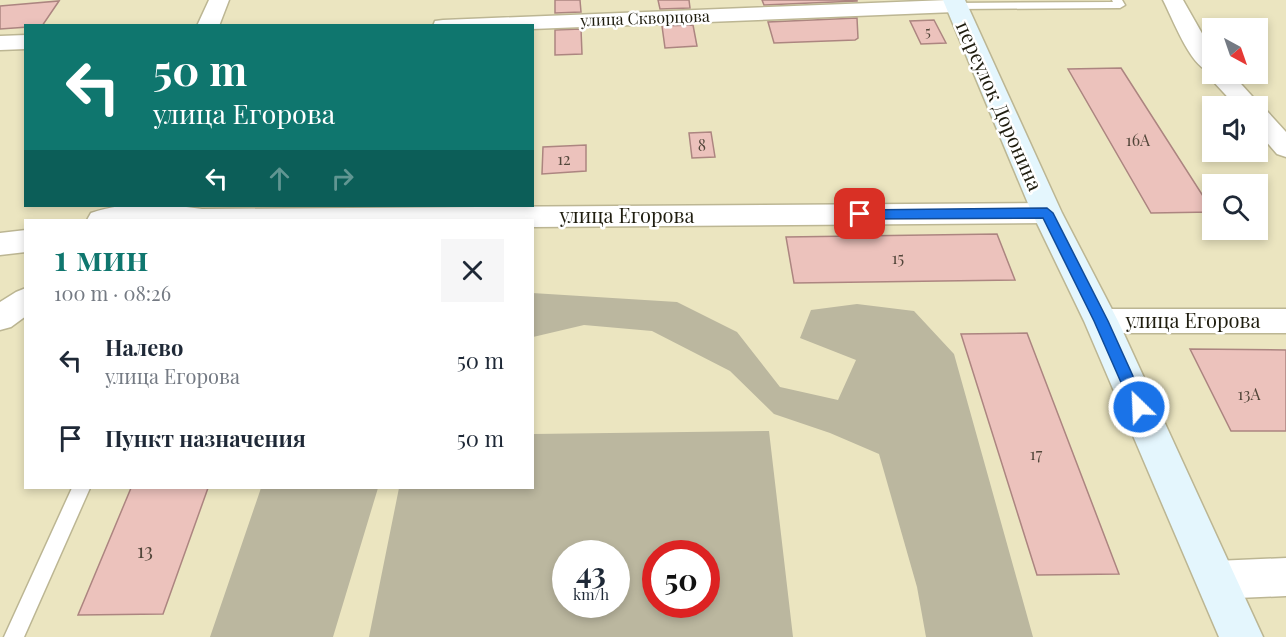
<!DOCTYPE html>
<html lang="ru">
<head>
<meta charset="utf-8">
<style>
	body { margin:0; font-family:"Playfair Display",serif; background:#f6f6f7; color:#1f2937; height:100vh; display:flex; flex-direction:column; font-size:22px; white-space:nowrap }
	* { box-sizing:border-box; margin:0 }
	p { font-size:20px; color:#747a83 }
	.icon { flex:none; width:33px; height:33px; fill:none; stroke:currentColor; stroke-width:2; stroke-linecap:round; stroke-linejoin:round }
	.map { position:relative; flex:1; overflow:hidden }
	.side { position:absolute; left:24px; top:219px; width:510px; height:270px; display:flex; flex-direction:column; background:#fff; border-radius:0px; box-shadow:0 3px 9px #0003 }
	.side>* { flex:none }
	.hud { position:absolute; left:24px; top:24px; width:510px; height:183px; border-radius:0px; box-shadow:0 3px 9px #0003; background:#0f766e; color:#fff; overflow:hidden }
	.needle { width:39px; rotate:140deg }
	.fabs { position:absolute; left:1202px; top:18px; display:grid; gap:12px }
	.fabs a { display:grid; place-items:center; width:66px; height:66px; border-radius:0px; background:#fff; box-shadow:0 3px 9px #0003; font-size:30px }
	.speed { position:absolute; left:552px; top:540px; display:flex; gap:12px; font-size:30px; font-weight:700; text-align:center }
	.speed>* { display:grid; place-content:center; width:78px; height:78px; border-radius:50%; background:#fff; box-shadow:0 3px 9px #0003; line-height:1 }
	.speed small { font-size:15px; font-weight:400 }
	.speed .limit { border:9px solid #d22; background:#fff; color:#111 }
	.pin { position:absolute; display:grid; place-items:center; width:51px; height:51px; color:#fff; margin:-26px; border-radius:12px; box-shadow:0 3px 9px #0006 }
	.me { position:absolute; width:66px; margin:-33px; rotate:336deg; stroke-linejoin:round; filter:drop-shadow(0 0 4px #0008) }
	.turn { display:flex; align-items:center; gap:21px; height:126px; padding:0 30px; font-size:27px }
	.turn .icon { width:78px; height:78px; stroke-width:2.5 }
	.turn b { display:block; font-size:42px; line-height:51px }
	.lanes { display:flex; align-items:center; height:57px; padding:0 30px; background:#0003; justify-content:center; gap:30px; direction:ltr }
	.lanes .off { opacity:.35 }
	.round { display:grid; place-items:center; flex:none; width:63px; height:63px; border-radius:0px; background:#f6f6f7 }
	.headline { display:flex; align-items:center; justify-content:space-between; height:102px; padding:0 30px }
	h1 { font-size:36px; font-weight:600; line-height:45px; color:#0f766e }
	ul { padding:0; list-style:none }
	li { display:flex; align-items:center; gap:18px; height:78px; padding:0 30px }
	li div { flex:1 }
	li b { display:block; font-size:22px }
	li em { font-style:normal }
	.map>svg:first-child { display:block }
	.green { fill:#bbb79f; fill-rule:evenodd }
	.building { fill:#ecc2bc; stroke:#ac8580; stroke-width:1.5 }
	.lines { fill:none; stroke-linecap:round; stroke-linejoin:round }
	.service-casing { stroke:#bcb693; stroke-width:3 }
	.minor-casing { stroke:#bcb693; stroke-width:3 }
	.secondary-casing { stroke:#bcb693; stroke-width:3 }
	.service { fill:#fff; fill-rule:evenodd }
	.minor { fill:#fff; fill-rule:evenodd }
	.secondary { fill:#e4f6fd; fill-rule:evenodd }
	.route { fill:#1a73e8; stroke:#114b97; stroke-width:1.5 }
	.labels { text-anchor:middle; stroke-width:5; stroke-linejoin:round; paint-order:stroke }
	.far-number-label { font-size:14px; fill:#52463a }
	.far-street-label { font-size:16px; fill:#1f1d0f; stroke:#fff }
	.number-label { font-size:16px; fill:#52463a }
	.street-label { font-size:20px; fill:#1f1d0f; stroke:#fff }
	.near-number-label { font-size:20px; fill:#52463a }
</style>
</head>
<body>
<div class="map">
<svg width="1286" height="637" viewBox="0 0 1286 637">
	<rect width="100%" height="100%" fill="#ebe5c0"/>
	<!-- green -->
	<path class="green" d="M532 293 677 302 737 332 780 387 838 400 856 360 800 338 811 310 857 304 914 311 954 354 1033 637H926L917 587 879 454 830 433 774 414 730 371 652 331 584 325 533 337Z
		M769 431 793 637H369L399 488H532L533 434ZM566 554H616V604H566ZM656 554H706V604H656Z
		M261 488H378L333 637H210Z"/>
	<!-- building -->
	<path class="building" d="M555 0H580L581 12 555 13Z
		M658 0H689L690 8 660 9Z
		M762 0H857V1L764 5Z
		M59 1 42 26 0 29V6Z
		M857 18 858 38 855 40 774 43 768 22Z
		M934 20 946 43 921 44 910 21Z
		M693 25 697 46 665 48 662 26Z
		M581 29 582 54 555 55V30Z
		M1121 68 1212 210V212L1151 213 1068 69Z
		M711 132 715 157 692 158 689 133Z
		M586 145V171L542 174 543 147Z
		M997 234 1015 280 794 283 786 237Z
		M1027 333 1119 574 1037 575 961 334Z
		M1190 349 1286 350V431H1231Z
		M131 488H208L163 614 78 615Z"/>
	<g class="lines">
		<!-- service casing -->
		<g class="service-casing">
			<path id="service" d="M1112 0H1122L1125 5 1120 8 955 9 950 6 955 3 1113 2Z
				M72 488H90L24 637H4Z"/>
		</g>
		<!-- minor casing -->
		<g class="minor-casing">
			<path id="minor" d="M209 0H229L219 26H197Z
				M948 0 962 2 965 6 962 10 955 12 532 29V26H433L435 21 443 20Z
				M1163 0H1183L1212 51V74H1232L1261 106 1259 109 1266 110 1286 132V157L1277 154 1257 131V106H1236L1211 79 1208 74 1209 71C1190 66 1172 17 1163 0Z
				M26 35V49L0 50V36Z
				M1047 203 1057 206 1060 213 1057 220 1047 223 532 227V220H87L91 213C126 201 165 204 202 209Z
				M26 230V252L0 255V233Z
				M26 288V316L11 327 0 330V302L16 292Z
				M1101 309H1286V333H1101L1090 330 1086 321 1090 312Z
				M1286 558V596L1215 599 1202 593 1196 580 1202 567 1215 561Z"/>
		</g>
		<!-- secondary casing -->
		<g class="secondary-casing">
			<path id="secondary" d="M943 0H965L1062 213 1118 321 1263 637H1219L1084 321 1032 213Z"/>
		</g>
		<!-- service -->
		<use href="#service" class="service"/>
		<!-- minor -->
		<use href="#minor" class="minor"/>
		<!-- secondary -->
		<use href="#secondary" class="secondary"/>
	</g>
	<!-- route -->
	<path class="route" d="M1047 208 1053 213 1108 321 1147 407 1144 412 1139 414 1134 412 1094 321 1043 218 860 219 853 214 860 210Z"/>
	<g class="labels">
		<!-- far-number labels -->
		<g class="far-number-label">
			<text x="928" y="37">5</text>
		</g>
		<!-- far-street labels -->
		<g class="far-street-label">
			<text transform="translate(645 18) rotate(-2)" y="6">улица Скворцова</text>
		</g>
		<!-- number labels -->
		<g class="number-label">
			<text x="1138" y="146">16А</text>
			<text x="702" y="151">8</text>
			<text x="564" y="165">12</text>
			<text x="898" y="264">15</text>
			<text x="1249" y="400">13А</text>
			<text x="1036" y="460">17</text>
		</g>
		<!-- street labels -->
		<g class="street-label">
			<text transform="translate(999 106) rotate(66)" y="7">переулок Доронина</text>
			<text x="627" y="223">улица Егорова</text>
			<text x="1193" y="328">улица Егорова</text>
		</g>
		<!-- near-number labels -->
		<g class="near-number-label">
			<text x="145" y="558">13</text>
		</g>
	</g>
</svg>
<div class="fabs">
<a><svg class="needle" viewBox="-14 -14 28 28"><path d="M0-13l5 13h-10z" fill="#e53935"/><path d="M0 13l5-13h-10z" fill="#747a83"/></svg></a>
<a><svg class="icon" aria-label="sound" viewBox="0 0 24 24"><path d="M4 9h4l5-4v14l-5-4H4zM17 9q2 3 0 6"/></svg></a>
<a><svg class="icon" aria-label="search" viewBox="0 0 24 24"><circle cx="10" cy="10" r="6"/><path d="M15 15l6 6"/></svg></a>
</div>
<div class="speed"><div>43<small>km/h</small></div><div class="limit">50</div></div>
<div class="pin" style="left:860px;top:214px;background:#d93025"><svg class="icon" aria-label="arrive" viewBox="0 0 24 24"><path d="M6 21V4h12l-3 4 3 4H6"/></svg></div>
<svg class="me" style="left:1139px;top:407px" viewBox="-20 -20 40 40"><circle r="17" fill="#1a73e8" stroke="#fff" stroke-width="3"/><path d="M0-11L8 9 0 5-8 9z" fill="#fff"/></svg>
<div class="hud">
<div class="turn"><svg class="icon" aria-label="left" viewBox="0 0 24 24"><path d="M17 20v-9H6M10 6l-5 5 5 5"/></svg><div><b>50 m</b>улица Егорова</div></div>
<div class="lanes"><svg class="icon" aria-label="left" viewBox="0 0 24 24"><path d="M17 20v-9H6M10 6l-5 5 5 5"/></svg><svg class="icon off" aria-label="ahead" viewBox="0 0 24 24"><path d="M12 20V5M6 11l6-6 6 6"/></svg><svg class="icon off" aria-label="right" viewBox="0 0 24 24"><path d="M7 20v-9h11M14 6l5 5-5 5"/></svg></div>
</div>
<section class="side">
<div class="headline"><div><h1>1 мин</h1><p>100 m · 08:26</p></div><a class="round"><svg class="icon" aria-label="close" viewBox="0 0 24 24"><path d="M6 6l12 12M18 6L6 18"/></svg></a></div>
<ul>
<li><svg class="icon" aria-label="left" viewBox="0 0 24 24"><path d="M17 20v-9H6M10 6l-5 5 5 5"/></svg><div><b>Налево</b><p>улица Егорова</p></div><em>50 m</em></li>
<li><svg class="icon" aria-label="arrive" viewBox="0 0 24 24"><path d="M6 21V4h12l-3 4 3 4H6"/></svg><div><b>Пункт назначения</b></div><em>50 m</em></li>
</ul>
</section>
</div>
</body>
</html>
